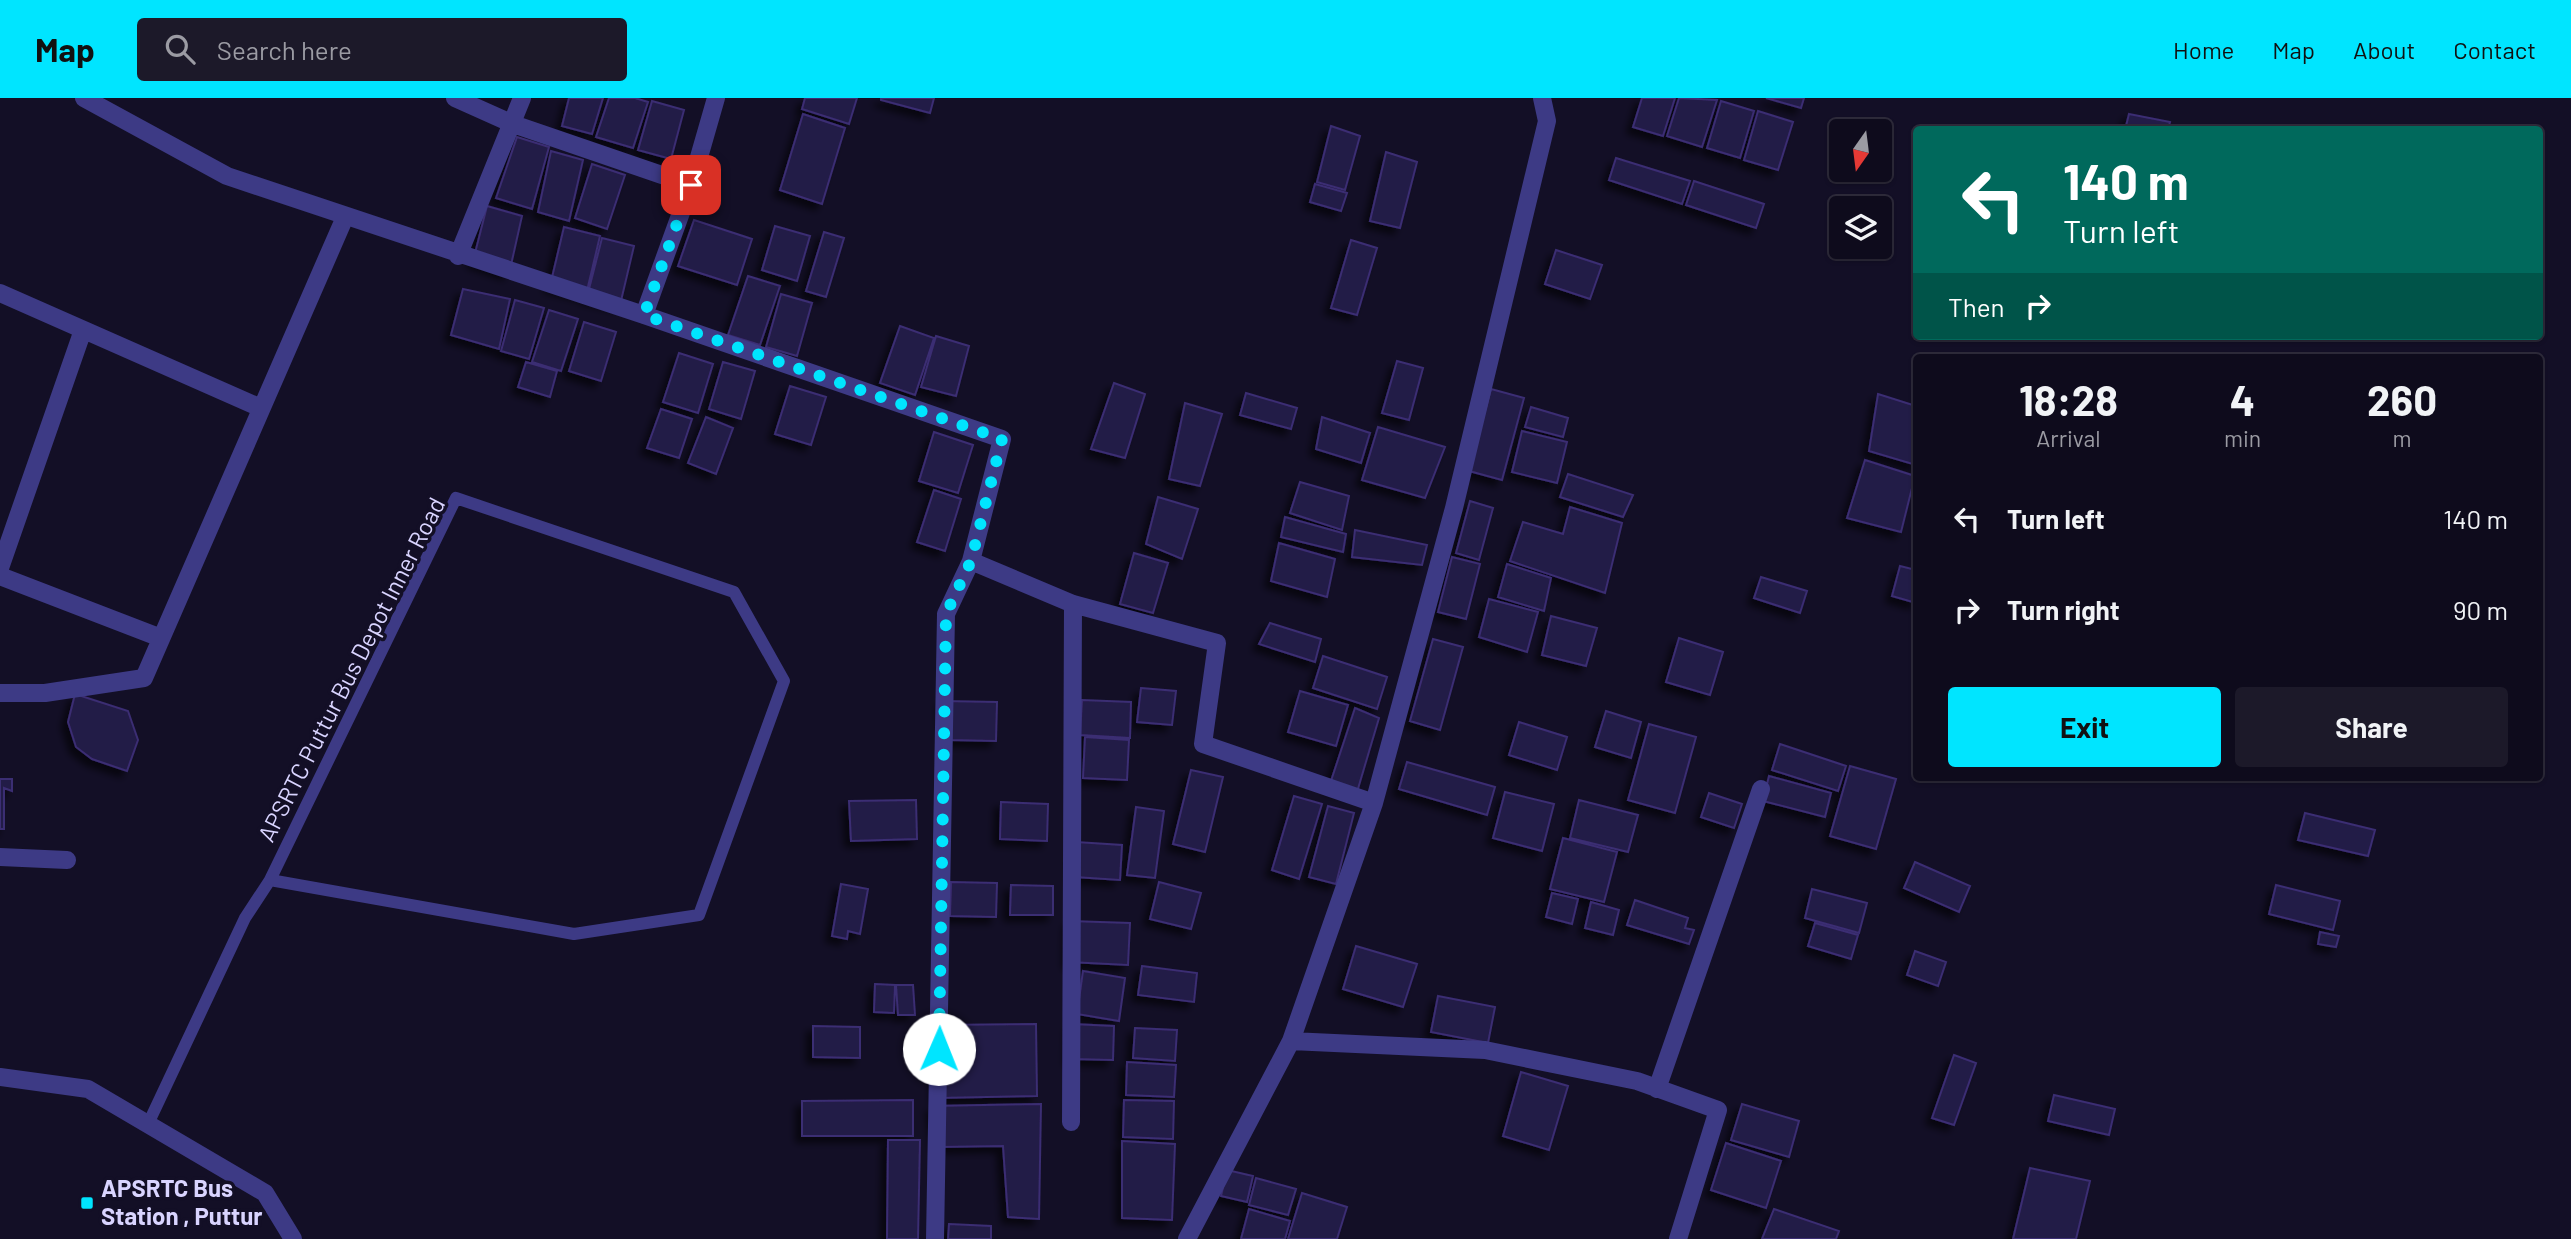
<!DOCTYPE html>
<html lang="en">
<head>
<meta charset="utf-8">
<style>
	body { margin:0; font-family:Barlow,sans-serif; background:#1c1929; color:#f1f3f6; height:100vh; display:flex; flex-direction:column; font-size:26px; white-space:nowrap }
	* { box-sizing:border-box; margin:0 }
	p { font-size:23px; color:#9b9ba3 }
	.icon { flex:none; width:38px; height:38px; fill:none; stroke:currentColor; stroke-width:2; stroke-linecap:round; stroke-linejoin:round }
	.map { position:relative; flex:1; overflow:hidden }
	.details { position:absolute; left:1913px; top:256px; width:630px; height:427px; display:flex; flex-direction:column; background:#0e0b1c; border-radius:7px; box-shadow:0 2px 5px #0004,0 0 0 2px #2e2b3b }
	.details>* { flex:none }
	.top-card { position:absolute; left:1913px; top:28px; width:630px; height:214px; border-radius:7px; box-shadow:0 2px 5px #0004,0 0 0 2px #2e2b3b; background:#00695c; color:#fff; overflow:hidden }
	.needle { width:46px; rotate:194deg }
	.tools { position:absolute; left:1829px; top:21px; display:grid; gap:14px }
	.tools a { display:grid; place-items:center; width:63px; height:63px; border-radius:7px; background:#0e0b1c; box-shadow:0 2px 5px #0004,0 0 0 2px #2e2b3b; font-size:35px }
	.pin { position:absolute; display:grid; place-items:center; width:60px; height:60px; color:#fff; margin:-30px; border-radius:14px; box-shadow:0 4px 10px #0006 }
	.me { position:absolute; width:77px; margin:-38px; rotate:1deg; stroke-linejoin:round; filter:drop-shadow(0 0 5px #0008) }
	.turn { display:flex; align-items:center; gap:24px; height:147px; padding:0 35px; font-size:32px }
	.turn .icon { width:91px; height:91px; stroke-width:2.5 }
	.turn b { display:block; font-size:49px; line-height:60px }
	.then { display:flex; align-items:center; height:66px; padding:0 35px; background:#0003; gap:14px; font-size:26px }
	.eta { display:flex; justify-content:space-evenly; align-items:center; height:119px; text-align:center }
	.eta b { font-size:42px; font-weight:700; line-height:49px }
	.action { display:flex; gap:14px; margin-top:auto; padding:14px 35px }
	.action a { flex:1; height:80px; border-radius:7px; background:#00e5ff; color:#111; font-size:28px; font-weight:700; line-height:80px; text-align:center }
	.action a+a { background:#1c1929; color:#f1f3f6 }
	ul { padding:0; list-style:none }
	li { display:flex; align-items:center; gap:21px; height:91px; padding:0 35px }
	li div { flex:1 }
	li b { display:block; font-size:26px }
	li em { font-style:normal }
	header { display:flex; align-items:center; gap:42px; box-sizing:border-box; height:98px; padding:0 35px; background:#00e5ff; color:#111 }
	header strong { font-size:33px }
	nav { display:flex; gap:38px; margin-inline-start:auto; font-size:24px }
	.search { width:490px; height:63px; background:#1c1929; display:flex; align-items:center; gap:18px; box-sizing:border-box; padding:0 24px; border-radius:7px; color:#9b9ba3; font-size:26px }
	.map>svg:first-child { display:block }
	.building { fill:#241b47; stroke:#3b2d73; stroke-width:2; filter:url(#shadow) }
	.lines { fill:none; stroke-linecap:round; stroke-linejoin:round }
	.service { stroke:#3d3a85; stroke-width:12 }
	.minor { stroke:#3d3a85; stroke-width:18 }
	.route { stroke:#00e5ff; stroke-width:12; stroke-dasharray:0 21.6 }
	.poi-dot { fill:#00e5ff; stroke:#130f26; stroke-width:2.5 }
	.labels { text-anchor:middle; stroke-width:7; stroke-linejoin:round; paint-order:stroke }
	.street-label { font-size:24px; fill:#d9d4ff; stroke:#130f26 }
	.poi-label { font-size:24px; font-weight:bold; fill:#d9d4ff; stroke:#130f26; text-anchor:start }
</style>
</head>
<body>
<header>
<strong>Map</strong>
<div class="search"><svg class="icon" aria-label="search" viewBox="0 0 24 24"><circle cx="10" cy="10" r="6"/><path d="M15 15l6 6"/></svg>Search here</div>
<nav><a>Home</a><a>Map</a><a>About</a><a>Contact</a></nav>
</header>
<div class="map">
<svg width="2571" height="1141" viewBox="0 0 2571 1141">
	<defs>
		<filter id="shadow"><feDropShadow dx="-6" dy="6" stdDeviation="3.5" flood-color="#0009"/></filter>
	</defs>
	<rect width="100%" height="100%" fill="#130f26"/>
	<!-- building -->
	<path class="building" d="M569 0H603L592 36 562 28Z
		M609 0H635L648 4 633 50 596 39Z
		M805 0H857L849 26 802 11Z
		M881 0H934L930 15 881 2Z
		M1642 0H1675L1663 38 1633 29Z
		M1679 0 1717 2 1702 49 1667 38Z
		M1766 0H1804L1801 10Z
		M652 3 684 12 671 61 638 52Z
		M1721 3 1754 13 1740 60 1707 50Z
		M1758 13 1793 24 1778 72 1744 62Z
		M803 16 845 30 822 106 780 92Z
		M2129 16 2170 24 2168 32H2125Z
		M1331 28 1360 38 1345 92 1317 84Z
		M517 39 549 49 532 111 496 100Z
		M551 53 583 62 569 123 538 114Z
		M1386 54 1417 64 1400 130 1370 123Z
		M1616 60 1690 83 1682 106 1609 82Z
		M592 66 625 77 607 131 575 120Z
		M1694 83 1764 106 1756 130 1686 107Z
		M1315 86 1347 95 1341 113 1310 104Z
		M487 108 522 118 509 176 473 163Z
		M694 122 752 141 737 187 678 168Z
		M775 128 810 138 797 183 762 172Z
		M564 129 600 138 586 197 550 188Z
		M824 134 844 140 826 199 806 193Z
		M602 140 634 148 620 207 587 199Z
		M1351 142 1377 150 1357 217 1331 210Z
		M1556 152 1602 167 1590 201 1545 186Z
		M748 178 780 188 760 247 728 237Z
		M463 191 510 201 499 251 451 237Z
		M781 196 812 205 797 258 766 249Z
		M515 202 544 210 529 261 501 253Z
		M549 212 578 221 561 273 532 264Z
		M584 224 616 234 601 283 569 273Z
		M900 228 934 240 915 297 880 285Z
		M936 238 969 248 956 298 921 289Z
		M679 255 713 266 698 315 663 304Z
		M1397 263 1423 270 1409 322 1382 315Z
		M526 264 557 273 550 299 518 289Z
		M723 264 755 273 741 321 709 311Z
		M1114 285 1145 296 1125 360 1091 351Z
		M790 288 826 299 811 347 775 336Z
		M1491 291 1524 300 1502 382 1469 373Z
		M1246 295 1297 310 1291 331 1240 317Z
		M1878 296 1916 308V367L1869 353Z
		M1185 305 1222 316 1200 388 1169 381Z
		M1531 309 1568 320 1563 339 1525 329Z
		M661 311 692 321 679 360 647 350Z
		M706 319 733 330 716 376 688 365Z
		M1322 319 1370 335 1361 365 1316 351Z
		M1378 329 1445 349 1425 400 1362 382Z
		M1522 333 1567 344 1557 385 1512 374Z
		M934 334 973 347 958 395 919 383Z
		M1865 362 1915 378 1901 434 1847 420Z
		M1568 376 1633 397 1623 419 1560 399Z
		M1300 384 1349 398 1342 432 1290 415Z
		M934 392 961 401 945 453 917 444Z
		M1158 399 1198 411 1182 461 1146 446Z
		M1470 403 1493 410 1479 462 1456 455Z
		M1570 409 1622 425 1605 495 1510 463 1523 424 1563 436Z
		M1285 419 1346 436 1343 454 1281 439Z
		M1355 432 1427 447 1422 467 1352 459Z
		M1279 445 1335 461 1327 499 1271 483Z
		M1134 455 1168 465 1153 515 1120 506Z
		M1452 459 1480 466 1466 521 1438 514Z
		M1507 466 1551 480 1544 513 1498 499Z
		M1900 468 1916 472V505L1892 498Z
		M1761 479 1807 493 1800 515 1754 500Z
		M1489 501 1538 514 1527 554 1479 539Z
		M1551 518 1597 530 1586 568 1542 557Z
		M1270 525 1321 541 1315 564 1259 546Z
		M1679 540 1723 554 1710 597 1666 584Z
		M1433 541 1463 549 1440 632 1410 623Z
		M1323 558 1387 579 1377 611 1313 590Z
		M1141 590 1176 593 1172 627 1137 624Z
		M1300 593 1348 607 1336 648 1288 634Z
		M75 596 128 613 138 642 127 673 92 661 76 649 68 624Z
		M1082 602 1131 604 1130 640 1080 637Z
		M943 603 997 604 996 643 949 642Z
		M1355 610 1379 620 1357 694 1329 689Z
		M1606 613 1641 624 1631 660 1595 649Z
		M1519 624 1567 639 1557 672 1509 657Z
		M1649 626 1696 639 1675 715 1628 702Z
		M1085 639 1129 642 1127 682 1083 680Z
		M1780 646 1846 668 1838 693 1772 672Z
		M1407 664 1495 689 1487 717 1399 691Z
		M1850 668 1896 681 1876 751 1830 738Z
		M1191 672 1223 679 1205 754 1173 746Z
		M1769 678 1831 695 1825 719 1763 703Z
		M0 681H12V693L4 690V731H0Z
		M1505 694 1554 706 1542 753 1493 740Z
		M1709 695 1742 706 1734 730 1701 719Z
		M1294 698 1322 706 1299 781 1272 772Z
		M916 702 917 741 851 743 849 703Z
		M1579 702 1638 717 1628 754 1570 740Z
		M1001 704 1048 706 1047 743 1000 741Z
		M1328 708 1354 715 1336 786 1309 779Z
		M1136 709 1164 713 1155 780 1127 777Z
		M2305 715 2375 732 2368 758 2298 742Z
		M1563 740 1617 754 1604 804 1550 791Z
		M1076 744 1122 747 1120 782 1075 779Z
		M1915 764 1970 788 1959 814 1904 790Z
		M951 784 997 785 996 819 950 818Z
		M1159 784 1201 795 1191 831 1150 821Z
		M841 786 868 791 860 836 848 833 847 841 832 838Z
		M1011 787 1053 788V817H1010Z
		M2276 787 2340 803 2333 832 2269 816Z
		M1812 791 1867 805 1859 835 1805 820Z
		M1552 795 1578 801 1572 826 1546 819Z
		M1635 802 1688 820 1685 830 1694 832 1689 846 1627 827Z
		M1591 804 1619 812 1613 837 1585 830Z
		M1070 823 1130 825 1128 867 1069 864Z
		M1815 825 1858 837 1851 861 1808 848Z
		M2320 834 2339 838 2336 849 2318 846Z
		M1356 848 1417 866 1403 909 1343 891Z
		M1915 853 1946 864 1938 888 1907 877Z
		M1142 868 1197 875 1194 904 1138 897Z
		M1083 873 1125 880 1119 923 1077 916Z
		M875 886 895 887 894 915 874 914Z
		M896 887H913L915 917H898Z
		M1438 898 1495 909 1488 945 1431 934Z
		M1036 926 1037 998 937 1000 936 927Z
		M1072 926 1114 928 1113 962 1071 961Z
		M813 928 860 929V960L813 959Z
		M1135 930 1177 932 1175 963 1133 960Z
		M1954 957 1976 965 1954 1027 1932 1020Z
		M1127 964 1176 967 1174 999 1126 997Z
		M1521 974 1568 988 1549 1052 1503 1038Z
		M2054 997 2115 1011 2109 1037 2048 1023Z
		M913 1002V1038H802V1003Z
		M1124 1002 1174 1003 1173 1041 1123 1039Z
		M1041 1006 1039 1121 1008 1119 1003 1048 938 1049 932 1008Z
		M1742 1006 1799 1023 1789 1059 1731 1042Z
		M888 1042H920L918 1141H887Z
		M1122 1043 1175 1046 1172 1122 1122 1120Z
		M1726 1045 1781 1063 1766 1110 1711 1092Z
		M2030 1070 2090 1083 2076 1141H2013Z
		M1227 1072 1253 1078 1247 1104 1221 1098Z
		M1256 1080 1296 1091 1288 1117 1249 1107Z
		M1302 1095 1347 1109 1337 1141H1288Z
		M1249 1111 1290 1123 1285 1141H1241Z
		M1774 1111 1839 1133 1836 1141H1762Z
		M949 1126 991 1128V1141H948Z"/>
	<g class="lines">
		<!-- service -->
		<path class="service" d="M148 1026 245 820 270 782 574 836 699 817 784 583 734 494 456 400 270 782"/>
		<!-- minor -->
		<path class="minor" d="M84 0 227 78 644 217 1002 341 971 463 1073 506 1217 545 1203 646 1374 705
			M455 0 513 26 691 87
			M458 158 522 0
			M0 195 261 310
			M644 217 691 87 716 0
			M0 470 83 232
			M0 478 161 540
			M0 595H45L144 580 345 119
			M0 759 67 762
			M1291 943 1485 952 1637 983 1718 1012 1678 1141
			M0 979 88 991 265 1095 293 1141
			M1657 991 1761 691
			M1071 1024 1073 506
			M935 1141 946 516 971 463
			M1187 1141 1291 943 1374 705 1454 410 1547 23 1542 0"/>
	</g>
	<g class="lines">
		<!-- route -->
		<path class="route" d="M691 87 644 217 1002 341 971 463 946 516 939 951"/>
	</g>
	<!-- markers -->
	<rect class="poi-dot" x="80" y="1098" width="14" height="14" rx="3.5"/>
	<g class="labels">
		<!-- street labels -->
		<g class="street-label">
			<text transform="translate(352 572) rotate(-63)" y="8">APSRTC Puttur Bus Depot Inner Road</text>
		</g>
		<!-- poi labels -->
		<g class="poi-label">
			<text x="101" y="1099">APSRTC Bus<tspan x="101" dy="28">Station , Puttur</tspan></text>
		</g>
	</g>
</svg>
<div class="tools">
<a><svg class="needle" viewBox="-14 -14 28 28"><path d="M0-13l5 13h-10z" fill="#e53935"/><path d="M0 13l5-13h-10z" fill="#9b9ba3"/></svg></a>
<a><svg class="icon" aria-label="layers" viewBox="0 0 24 24"><path d="M12 4l9 5-9 5-9-5zM3 14l9 5 9-5"/></svg></a>
</div>
<div class="pin" style="left:691px;top:87px;background:#d93025"><svg class="icon" aria-label="arrive" viewBox="0 0 24 24"><path d="M6 21V4h12l-3 4 3 4H6"/></svg></div>
<svg class="me" style="left:939px;top:951px" viewBox="-20 -20 40 40"><circle r="19" fill="#fff"/><path d="M0-13L10 11 0 6-10 11z" fill="#00e5ff"/></svg>
<div class="top-card">
<div class="turn"><svg class="icon" aria-label="left" viewBox="0 0 24 24"><path d="M17 20v-9H6M10 6l-5 5 5 5"/></svg><div><b>140 m</b>Turn left</div></div>
<div class="then">Then<svg class="icon" aria-label="right" viewBox="0 0 24 24"><path d="M7 20v-9h11M14 6l5 5-5 5"/></svg></div>
</div>
<section class="details">
<div class="eta">
<div><b>18:28</b><p>Arrival</p></div>
<div><b>4</b><p>min</p></div>
<div><b>260</b><p>m</p></div>
</div>
<ul>
<li><svg class="icon" aria-label="left" viewBox="0 0 24 24"><path d="M17 20v-9H6M10 6l-5 5 5 5"/></svg><div><b>Turn left</b></div><em>140 m</em></li>
<li><svg class="icon" aria-label="right" viewBox="0 0 24 24"><path d="M7 20v-9h11M14 6l5 5-5 5"/></svg><div><b>Turn right</b></div><em>90 m</em></li>
</ul>
<div class="action"><a>Exit</a><a>Share</a></div>
</section>
</div>
</body>
</html>
